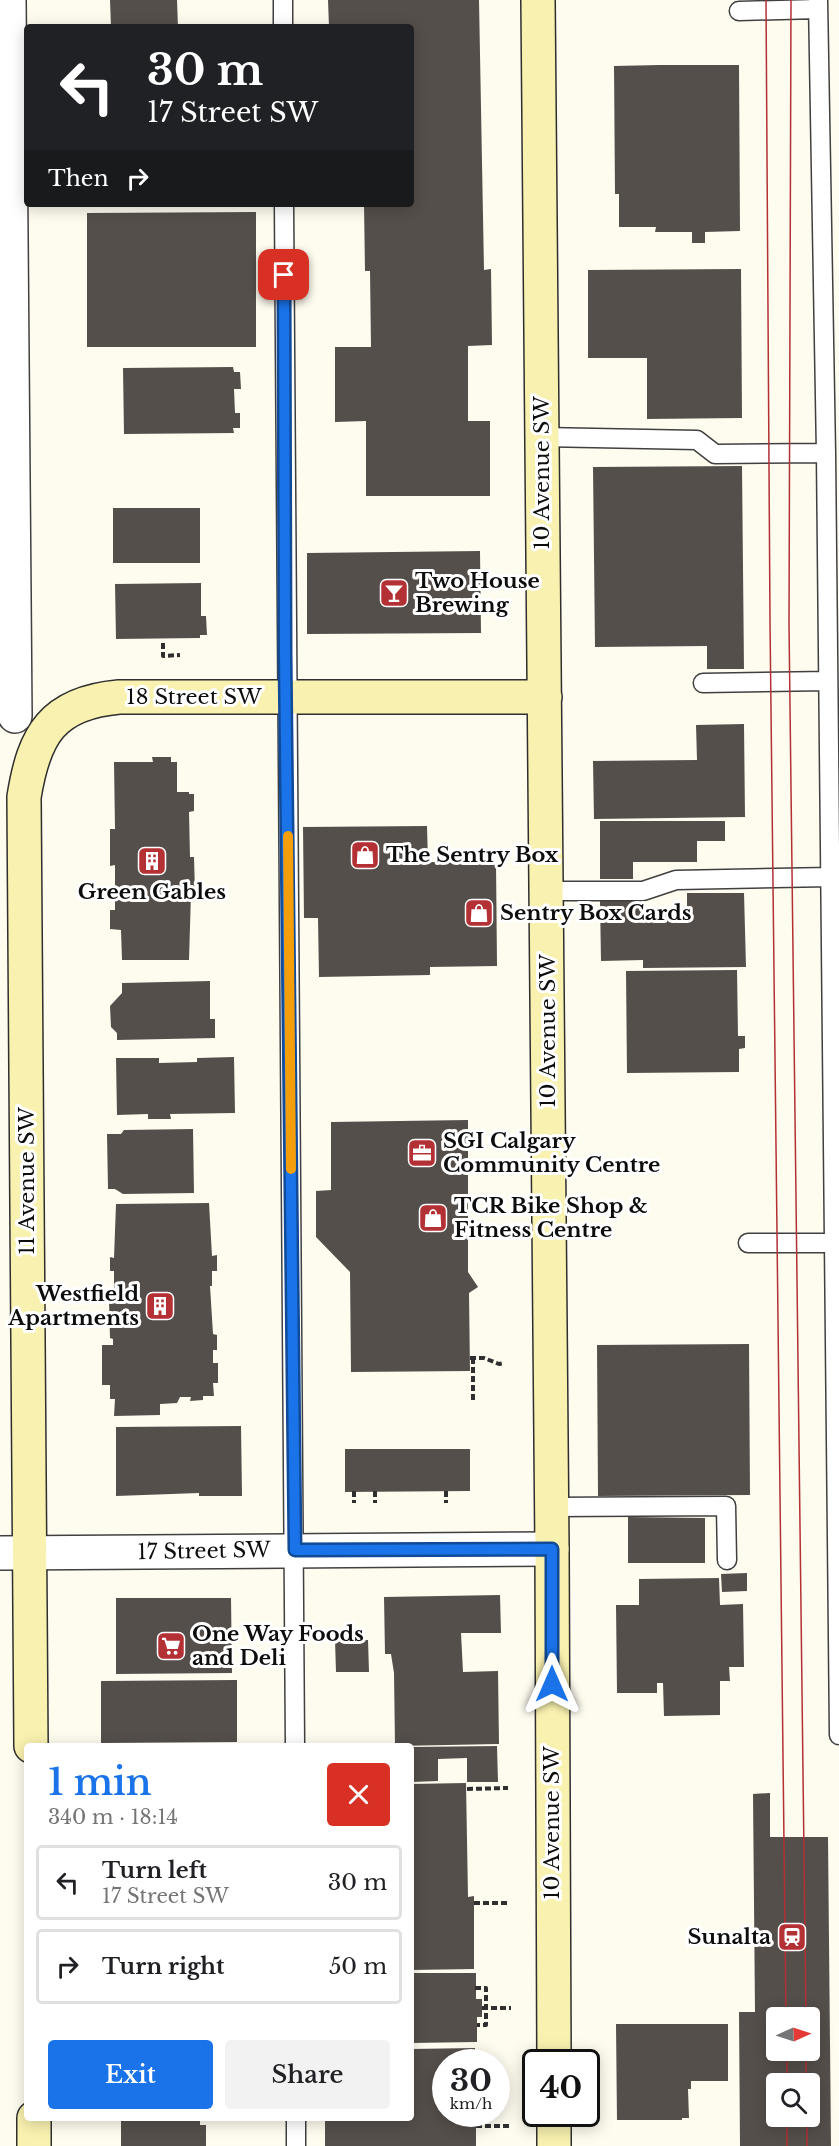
<!DOCTYPE html>
<html lang="en">
<head>
<meta charset="utf-8">
<style>
	body { margin:0; font-family:"Libre Baskerville",serif; background:#f2f2f2; color:#202124; height:100vh; display:flex; flex-direction:column; font-size:22px; white-space:nowrap }
	* { box-sizing:border-box; margin:0 }
	p { font-size:20px; color:#757577 }
	.icon { flex:none; width:33px; height:33px; fill:none; stroke:currentColor; stroke-width:2; stroke-linecap:round; stroke-linejoin:round }
	.map { position:relative; flex:1; overflow:hidden }
	.drawer { position:absolute; left:24px; top:1743px; width:390px; height:378px; display:flex; flex-direction:column; background:#fff; border-radius:6px; box-shadow:0 3px 15px #0003 }
	.drawer>* { flex:none }
	.top-card { position:absolute; left:24px; top:24px; width:390px; height:183px; border-radius:6px; box-shadow:0 3px 15px #0003; background:#202124; color:#fff; overflow:hidden }
	.needle { width:39px; rotate:87deg }
	.fabs { position:absolute; left:766px; top:2007px; display:grid; gap:12px }
	.fabs a { display:grid; place-items:center; width:54px; height:54px; border-radius:6px; background:#fff; box-shadow:0 3px 15px #0003; font-size:30px }
	.speed { position:absolute; left:432px; top:2049px; display:flex; gap:12px; font-size:30px; font-weight:700; text-align:center }
	.speed>* { display:grid; place-content:center; width:78px; height:78px; border-radius:50%; background:#fff; box-shadow:0 3px 15px #0003; line-height:1 }
	.speed small { font-size:15px; font-weight:400 }
	.speed .limit { border:3px solid #111; border-radius:9px; background:#fff; color:#111 }
	.pin { position:absolute; display:grid; place-items:center; width:51px; height:51px; color:#fff; margin:-26px; border-radius:12px; box-shadow:0 3px 9px #0006 }
	.me { position:absolute; width:66px; margin:-33px; rotate:0deg; stroke-linejoin:round; filter:drop-shadow(0 0 4px #0008) }
	.turn { display:flex; align-items:center; gap:21px; height:126px; padding:0 24px; font-size:27px }
	.turn .icon { width:78px; height:78px; stroke-width:2.5 }
	.turn b { display:block; font-size:42px; line-height:51px }
	.then { display:flex; align-items:center; height:57px; padding:0 24px; background:#0003; gap:12px; font-size:22px }
	.round { display:grid; place-items:center; flex:none; width:63px; height:63px; border-radius:6px; background:#f2f2f2 }
	.head { display:flex; align-items:center; justify-content:space-between; height:102px; padding:0 24px }
	h1 { font-size:36px; font-weight:600; line-height:45px; color:#1a73e8 }
	.button { display:flex; gap:12px; margin-top:auto; padding:12px 24px }
	.button a { flex:1; height:69px; border-radius:6px; background:#1a73e8; color:#fff; font-size:24px; font-weight:600; line-height:69px; text-align:center }
	.button a+a { background:#f2f2f2; color:#202124 }
	ul { padding:0; list-style:none }
	li { display:flex; align-items:center; gap:18px; height:75px; margin:0 12px 9px; padding:0 12px; border:3px solid #e0e0e0; border-radius:6px }
	li div { flex:1 }
	li b { display:block; font-size:22px }
	li em { font-style:normal }
	.map>svg:first-child { display:block }
	.building { fill:#554f4b; fill-rule:evenodd }
	.lines { fill:none; stroke-linecap:round; stroke-linejoin:round }
	.lane-casing { stroke:#404040; stroke-width:21 }
	.street-casing { stroke:#404040; stroke-width:36 }
	.secondary-casing { stroke:#2f2f2f; stroke-width:36 }
	.path { stroke:#2f2f2f; stroke-width:4; stroke-dasharray:6 3; stroke-linecap:butt }
	.lane { stroke:#fff; stroke-width:18 }
	.street { stroke:#fff; stroke-width:33 }
	.secondary { stroke:#f9f1af; stroke-width:33 }
	.tram { stroke:#b33035; stroke-width:1.5 }
	.route-casing { stroke:#114b97; stroke-width:15 }
	.route { stroke:#1a73e8; stroke-width:10 }
	.slow { stroke:#f59e0b; stroke-width:10 }
	.labels { text-anchor:middle; stroke-width:6; stroke-linejoin:round; paint-order:stroke }
	.street-label { font-size:21px; fill:#0d0d0d; stroke:#fff }
	.poi-label { font-size:21px; font-weight:bold; fill:#0d0d0d; stroke:#fff; text-anchor:start }
</style>
</head>
<body>
<div class="map">
<svg width="839" height="2146" viewBox="0 0 839 2146">
	<rect width="100%" height="100%" fill="#fefbef"/>
	<!-- building -->
	<path class="building" d="M110 0H177L178 27H111Z
		M328 0H479L484 270 491 269 492 345 468 346V421H490V496H366V421L335 422V347H371L370 271H365L364 204H411V27H329Z
		M660 65H739L740 231 705 232V243H692V232H655L656 227H619V194H615L614 66Z
		M256 212V347H87V213Z
		M741 269 742 418 647 419V358H588V270Z
		M233 367 234 372H240L241 389H234L235 413H240V428H233L234 433 124 434 123 368Z
		M742 466 744 669H707V646L595 647 593 467Z
		M113 508H200V563H113Z
		M480 551 481 633 307 634V553Z
		M201 583V616H206L207 635H200V638L116 639 115 584Z
		M744 724 745 817 594 819 593 761 697 760 696 725Z
		M152 757H171V762H177V792H189V794H194V811L189 812 190 857H194L195 893H191L189 960H122L121 930 110 929V910H115V865L110 866V829H115L114 762H153Z
		M600 821H725V841H697V862H633V879H600Z
		M427 826 428 862H496L497 966 430 967V975L319 977 318 918H304L303 827Z
		M687 893H744L746 967 643 968V960L601 961 600 901H643V909L687 908Z
		M737 970 738 1036H745V1048L739 1049V1072L627 1073 626 971Z
		M210 981V1019H215V1038L117 1040V1033L111 1027 110 1006 122 993V983Z
		M234 1057 235 1113 170 1114 171 1119H148V1114L117 1115 116 1058H159V1063L197 1062V1058Z
		M468 1120V1272L478 1287 469 1293 470 1371 351 1372 350 1272 316 1237V1191L331 1190V1122Z
		M193 1129 194 1193 123 1194 115 1189H108L107 1134H121L124 1130Z
		M209 1203 212 1256 217 1255V1271H212V1286H210L213 1334 217 1335V1350H213V1363H218V1383H213L214 1396H203V1400L190 1401 191 1397H180L177 1403 160 1404V1415L114 1416 115 1399H110V1385H102V1345H113V1339L110 1338 109 1300H114V1271H110V1257L114 1258 116 1204Z
		M749 1344 750 1495 598 1496 597 1345Z
		M241 1426 242 1496H199V1493L116 1496V1427Z
		M345 1449H470V1491L345 1492Z
		M628 1517 705 1518V1563H628Z
		M747 1573V1591L722 1592 721 1574Z
		M719 1578 720 1605 743 1604 744 1667H729L730 1681H720V1715L664 1716 663 1683H657V1693H617L616 1605H639V1579Z
		M500 1595 501 1633H461L463 1672 498 1671 499 1744 395 1746 394 1673 391 1654H385L384 1597Z
		M116 1598H231L232 1673 116 1674Z
		M335 1640H368L369 1672H336Z
		M237 1680V1742L101 1743V1681Z
		M497 1746 498 1782H467V1758L438 1759V1781L411 1782V1747Z
		M466 1783 468 1897 474 1896V1969L411 1970V1784Z
		M770 1793V1837H828L831 2146H740L739 2012H755L753 1794ZM777 2018H810V2050H777ZM777 2084H810V2116H777Z
		M411 1973H476V1999H482V2017H477V2042L411 2043Z
		M616 2024H728V2081H691V2089H688L689 2118H682V2120H617Z
		M475 2048V2062H446V2114H476V2146H325V2118H411V2049Z
		M121 2118H200V2125H206V2146H121Z"/>
	<g class="lines">
		<!-- lane casing -->
		<g class="lane-casing">
			<path id="lane" d="M283 0V27
				M818 0 826 453 839 1735
				M739 11 818 9
				M284 204C285 718 294 1232 295 1746
				M542 437 697 440 715 454 826 453
				M703 683 828 681
				M546 891H643L676 880 830 877
				M748 1243H834
				M551 1507 726 1506 727 1560
				M296 2118V2146"/>
		</g>
		<!-- street casing -->
		<g class="street-casing">
			<path id="street" d="M9 0 15 716
				M0 1553 552 1549"/>
		</g>
		<!-- secondary casing -->
		<g class="secondary-casing">
			<path id="secondary" d="M538 0 552 1549 554 2062
				M31 1746 24 797C34 735 52 703 119 697H545
				M554 2114V2146
				M34 2118V2146"/>
		</g>
		<!-- path -->
		<path class="path" d="M163 643V656L180 655
			M470 1358H484L499 1364 504 1363
			M473 1400V1358
			M354 1491V1503
			M375 1491V1503
			M446 1491V1503
			M467 1789 508 1788
			M474 1903H509
			M475 1988H486V2025H477
			M482 2008H511
			M476 2126H512"/>
		<!-- lane -->
		<use href="#lane" class="lane"/>
		<!-- street -->
		<use href="#street" class="street"/>
		<!-- secondary -->
		<use href="#secondary" class="secondary"/>
		<!-- tram -->
		<path class="tram" d="M766 0 770 622 786 2018
			M791 0 789 624 806 2018
			M787 2050V2084
			M806 2050V2084
			M787 2116V2146
			M807 2116V2146"/>
	</g>
	<g class="lines">
		<!-- route casing -->
		<g class="route-casing">
			<path id="route" d="M284 275 285 654 295 1550 552 1549V1684"/>
		</g>
		<!-- route -->
		<use href="#route" class="route"/>
		<!-- slow -->
		<path class="slow" d="M288 836 291 1169"/>
	</g>
	<!-- icons -->
	<defs>
		<g id="bar-square" transform="scale(1.5)"><rect x="-9" y="-9" width="18" height="18" rx="4" fill="#b33035" stroke="#fff"/><path d="M-6-5H6L.8 .8V4.5H3.5V6h-7V4.5H-.8V.8Z" fill="#fff"/></g>
		<g id="shop-square" transform="scale(1.5)"><rect x="-9" y="-9" width="18" height="18" rx="4" fill="#b33035" stroke="#fff"/><path d="M-5-2.5h2.3a2.7 3.5 0 0 1 5.4 0H5L5.5 6h-11ZM-1.5-2.5h3a1.5 2.3 0 0 0-3 0Z" fill="#fff"/></g>
		<g id="building-square" transform="scale(1.5)"><rect x="-9" y="-9" width="18" height="18" rx="4" fill="#b33035" stroke="#fff"/><path d="M-4-6H4V6H1V3H-1V6H-4ZM-2.5-4.3h1.7v1.8h-1.7ZM.8-4.3h1.7v1.8H.8ZM-2.5-1h1.7V.8h-1.7ZM.8-1h1.7V.8H.8Z" fill="#fff"/></g>
		<g id="office-square" transform="scale(1.5)"><rect x="-9" y="-9" width="18" height="18" rx="4" fill="#b33035" stroke="#fff"/><path d="M-6-3h4V-5.5h4V-3h4V5H-6ZM-1-4.5V-3h2v-1.5ZM-6 0V1H6V0Z" fill="#fff"/></g>
		<g id="supermarket-square" transform="scale(1.5)"><rect x="-9" y="-9" width="18" height="18" rx="4" fill="#b33035" stroke="#fff"/><path d="M-6-5.5h2.5l.6 2H6L4.5 2H-2.5L-4.4-4H-6ZM-1.5 3.2a1.3 1.3 0 1 0 .1 0ZM3 3.2a1.3 1.3 0 1 0 .1 0Z" fill="#fff"/></g>
		<g id="station-square" transform="scale(1.5)"><rect x="-9" y="-9" width="18" height="18" rx="4" fill="#b33035" stroke="#fff"/><path d="M-3-6H3Q5-6 5-4V2Q5 4 3 4L4.5 6H3L1.5 4h-3L-3 6H-4.5L-3 4Q-5 4-5 2V-4Q-5-6-3-6ZM-3.5-4v3h7v-3ZM-3.5 1v1.5H-2V1ZM2 1v1.5H3.5V1Z" fill="#fff"/></g>
	</defs>
	<g fill-rule="evenodd">
		<use href="#bar-square" x="394" y="593"/>
		<use href="#shop-square" x="365" y="855"/>
		<use href="#building-square" x="152" y="861"/>
		<use href="#shop-square" x="479" y="913"/>
		<use href="#office-square" x="422" y="1153"/>
		<use href="#shop-square" x="433" y="1218"/>
		<use href="#building-square" x="160" y="1306"/>
		<use href="#supermarket-square" x="171" y="1646"/>
		<use href="#station-square" x="792" y="1937"/>
	</g>
	<g class="labels">
		<!-- street labels -->
		<g class="street-label">
			<text transform="translate(542 473) rotate(-90)" y="7">10 Avenue SW</text>
			<text x="194" y="704">18 Street SW</text>
			<text transform="translate(548 1031) rotate(-90)" y="7">10 Avenue SW</text>
			<text transform="translate(27 1181) rotate(-90)" y="7">11 Avenue SW</text>
			<text transform="translate(204 1551) rotate(-1)" y="7">17 Street SW</text>
			<text transform="translate(552 1823) rotate(-90)" y="7">10 Avenue SW</text>
		</g>
		<!-- poi labels -->
		<g class="poi-label">
			<text x="415" y="588">Two House<tspan x="415" dy="24">Brewing</tspan></text>
			<text x="386" y="862">The Sentry Box</text>
			<text x="152" y="899" text-anchor="middle">Green Gables</text>
			<text x="500" y="920">Sentry Box Cards</text>
			<text x="443" y="1148">SGI Calgary<tspan x="443" dy="24">Community Centre</tspan></text>
			<text x="454" y="1213">TCR Bike Shop &amp;<tspan x="454" dy="24">Fitness Centre</tspan></text>
			<text x="139" y="1301" text-anchor="end">Westfield<tspan x="139" dy="24">Apartments</tspan></text>
			<text x="192" y="1641">One Way Foods<tspan x="192" dy="24">and Deli</tspan></text>
			<text x="771" y="1944" text-anchor="end">Sunalta</text>
		</g>
	</g>
</svg>
<div class="fabs">
<a><svg class="needle" viewBox="-14 -14 28 28"><path d="M0-13l5 13h-10z" fill="#e53935"/><path d="M0 13l5-13h-10z" fill="#757577"/></svg></a>
<a><svg class="icon" aria-label="search" viewBox="0 0 24 24"><circle cx="10" cy="10" r="6"/><path d="M15 15l6 6"/></svg></a>
</div>
<div class="speed"><div>30<small>km/h</small></div><div class="limit">40</div></div>
<div class="pin" style="left:284px;top:275px;background:#d93025"><svg class="icon" aria-label="arrive" viewBox="0 0 24 24"><path d="M6 21V4h12l-3 4 3 4H6"/></svg></div>
<svg class="me" style="left:552px;top:1684px" viewBox="-20 -20 40 40"><path d="M0-17L14 15 0 8-14 15z" fill="#1a73e8" stroke="#fff" stroke-width="4"/></svg>
<div class="top-card">
<div class="turn"><svg class="icon" aria-label="left" viewBox="0 0 24 24"><path d="M17 20v-9H6M10 6l-5 5 5 5"/></svg><div><b>30 m</b>17 Street SW</div></div>
<div class="then">Then<svg class="icon" aria-label="right" viewBox="0 0 24 24"><path d="M7 20v-9h11M14 6l5 5-5 5"/></svg></div>
</div>
<section class="drawer">
<div class="head"><div><h1>1 min</h1><p>340 m · 18:14</p></div><a class="round" style="background:#d93025;color:#fff"><svg class="icon" aria-label="close" viewBox="0 0 24 24"><path d="M6 6l12 12M18 6L6 18"/></svg></a></div>
<ul>
<li><svg class="icon" aria-label="left" viewBox="0 0 24 24"><path d="M17 20v-9H6M10 6l-5 5 5 5"/></svg><div><b>Turn left</b><p>17 Street SW</p></div><em>30 m</em></li>
<li><svg class="icon" aria-label="right" viewBox="0 0 24 24"><path d="M7 20v-9h11M14 6l5 5-5 5"/></svg><div><b>Turn right</b></div><em>50 m</em></li>
</ul>
<div class="button"><a>Exit</a><a>Share</a></div>
</section>
</div>
</body>
</html>
